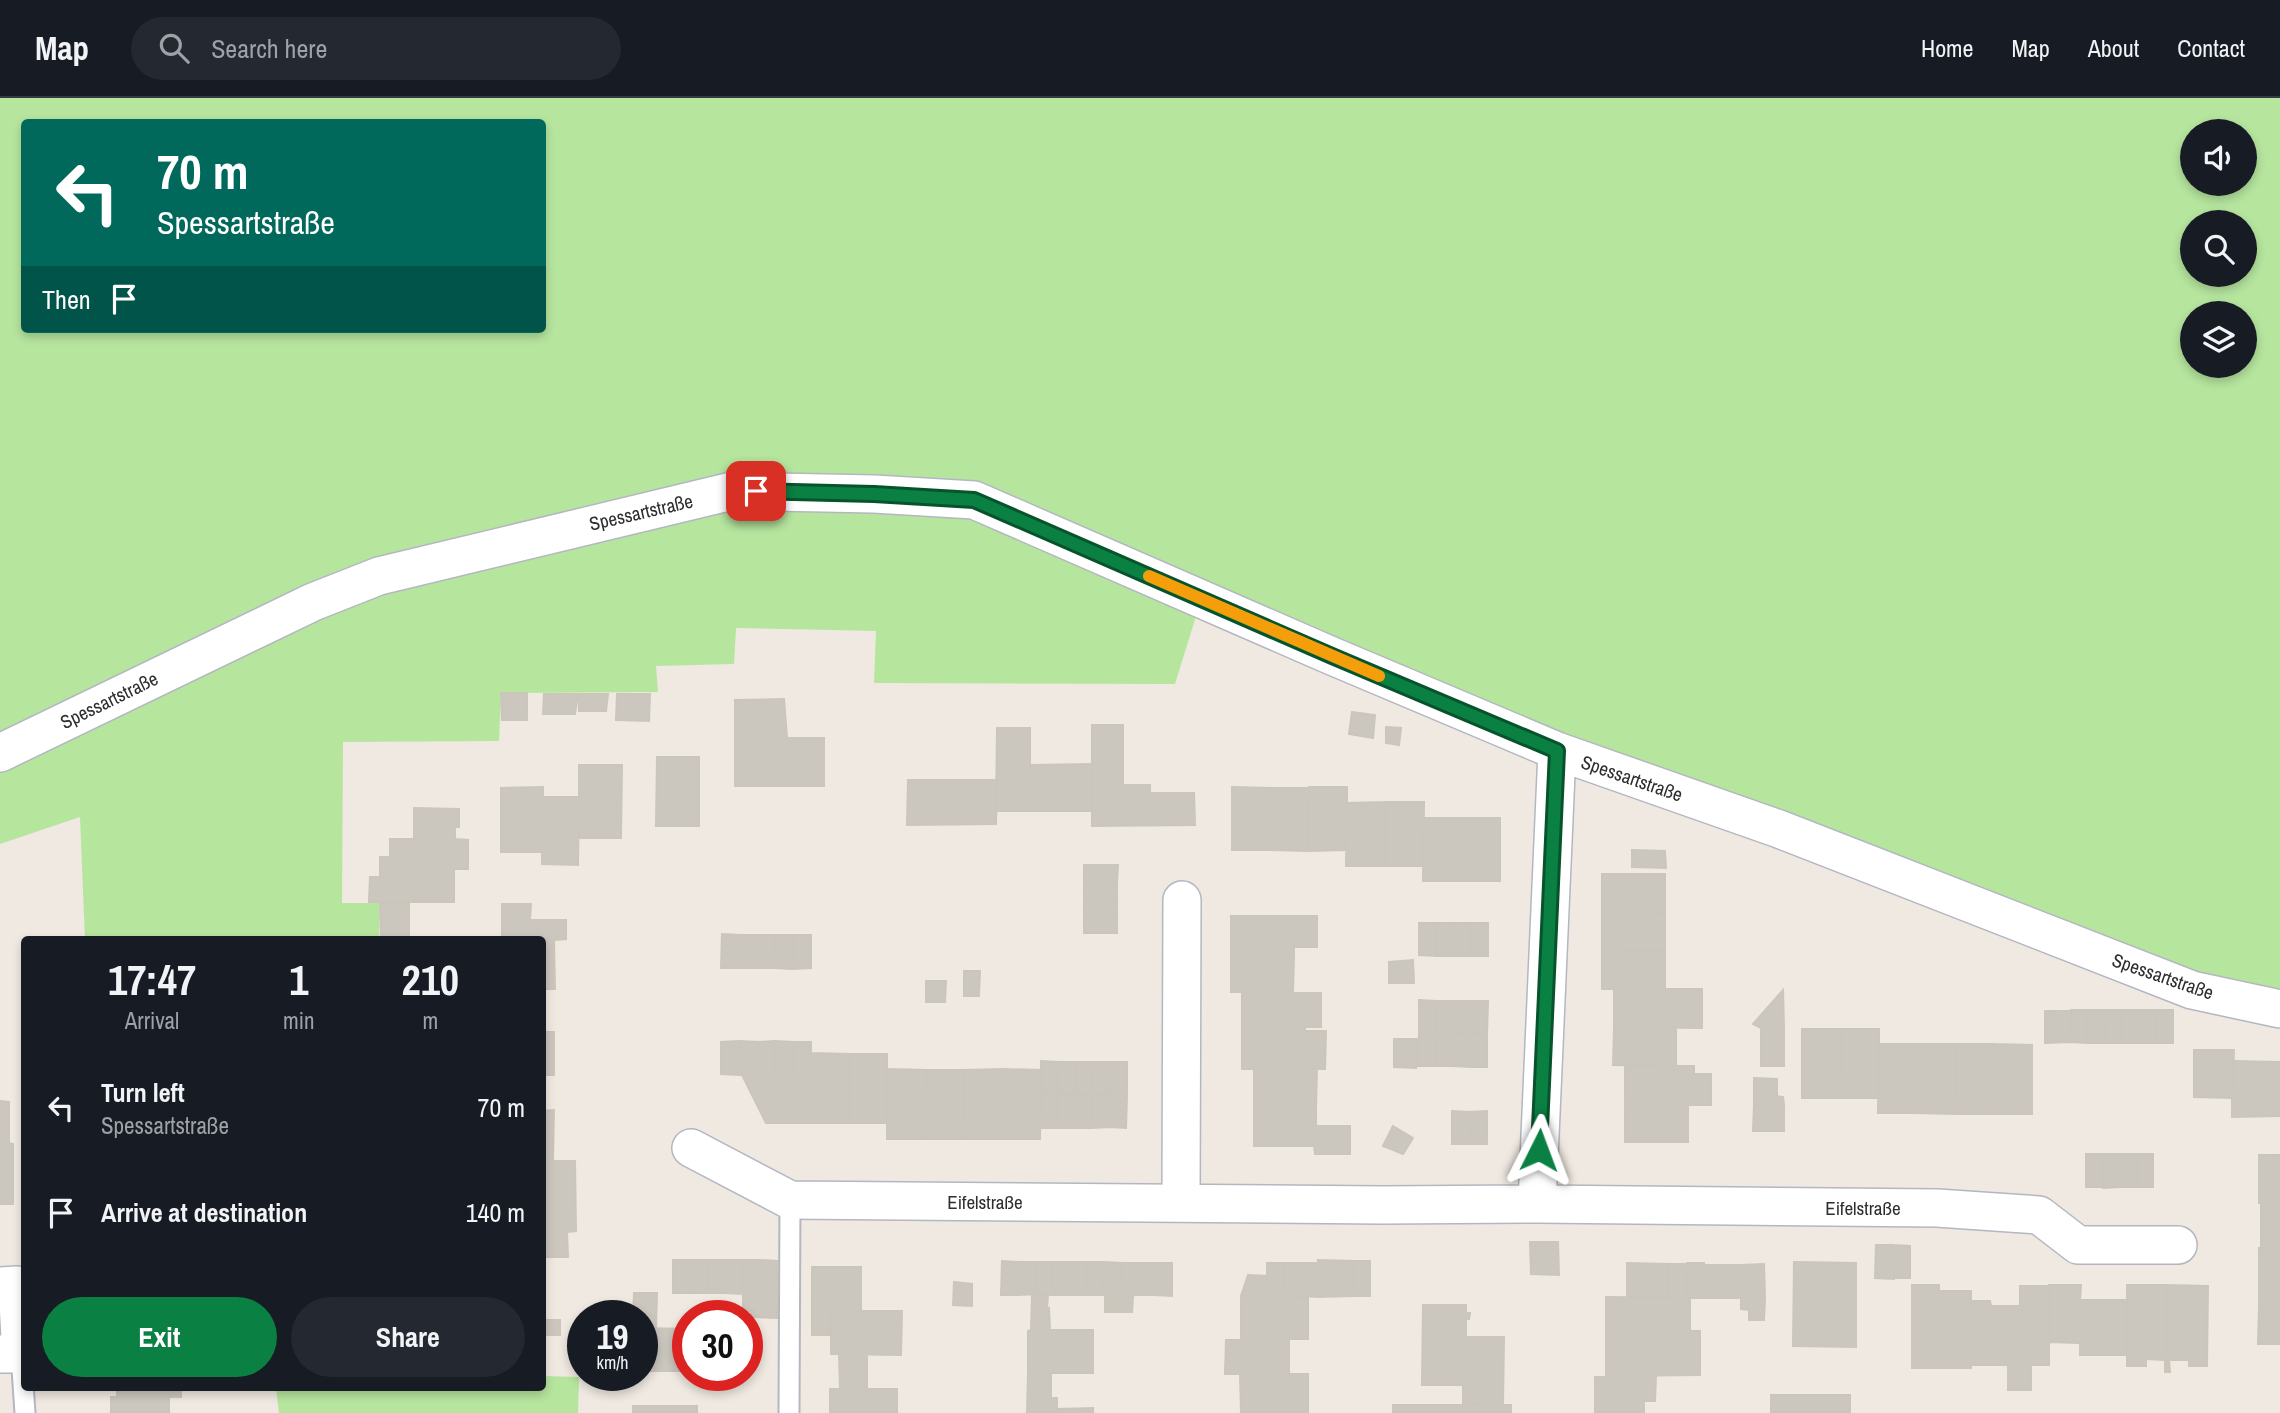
<!DOCTYPE html>
<html lang="en">
<head>
<meta charset="utf-8">
<style>
	body { margin:0; font-family:"Archivo Narrow",sans-serif; background:#242831; color:#f1f3f6; height:100vh; display:flex; flex-direction:column; font-size:26px; white-space:nowrap }
	* { box-sizing:border-box; margin:0 }
	p { font-size:23px; color:#9ea1a6 }
	.icon { flex:none; width:38px; height:38px; fill:none; stroke:currentColor; stroke-width:2; stroke-linecap:round; stroke-linejoin:round }
	.map { position:relative; flex:1; overflow:hidden }
	.details { position:absolute; left:21px; top:838px; width:525px; height:455px; display:flex; flex-direction:column; background:#171b24; border-radius:7px; box-shadow:0 4px 10px #0003 }
	.details>* { flex:none }
	.guide { position:absolute; left:21px; top:21px; width:525px; height:214px; border-radius:7px; box-shadow:0 4px 10px #0003; background:#00695c; color:#fff; overflow:hidden }
	.fabs { position:absolute; left:2180px; top:21px; display:grid; gap:14px }
	.fabs a { display:grid; place-items:center; width:77px; height:77px; border-radius:50%; background:#171b24; box-shadow:0 4px 10px #0003; font-size:35px }
	.speed { position:absolute; left:567px; top:1202px; display:flex; gap:14px; font-size:35px; font-weight:700; text-align:center }
	.speed>* { display:grid; place-content:center; width:91px; height:91px; border-radius:50%; background:#171b24; box-shadow:0 4px 10px #0003; line-height:1 }
	.speed small { font-size:18px; font-weight:400 }
	.speed .limit { border:10px solid #d22; background:#fff; color:#111 }
	.pin { position:absolute; display:grid; place-items:center; width:60px; height:60px; color:#fff; margin:-30px; border-radius:14px; box-shadow:0 4px 10px #0006 }
	.me { position:absolute; width:77px; margin:-38px; rotate:3deg; stroke-linejoin:round; filter:drop-shadow(0 0 5px #0008) }
	.turn { display:flex; align-items:center; gap:24px; height:147px; padding:0 21px; font-size:32px }
	.turn .icon { width:91px; height:91px; stroke-width:2.5 }
	.turn b { display:block; font-size:49px; line-height:60px }
	.then { display:flex; align-items:center; height:66px; padding:0 21px; background:#0003; gap:14px; font-size:26px }
	.eta { display:flex; justify-content:space-evenly; align-items:center; height:119px; text-align:center }
	.eta b { font-size:42px; font-weight:700; line-height:49px }
	.primary-button { display:flex; gap:14px; margin-top:auto; padding:14px 21px }
	.primary-button a { flex:1; height:80px; border-radius:42px; background:#0b8043; color:#fff; font-size:28px; font-weight:700; line-height:80px; text-align:center }
	.primary-button a+a { background:#242831; color:#f1f3f6 }
	ul { padding:0; list-style:none }
	li { display:flex; align-items:center; gap:21px; height:105px; padding:0 21px }
	li div { flex:1 }
	li b { display:block; font-size:26px }
	li em { font-style:normal }
	header { display:flex; align-items:center; gap:42px; box-sizing:border-box; height:98px; padding:0 35px; background:#171b24; border-bottom:2px solid #363941 }
	header strong { font-size:33px }
	nav { display:flex; gap:38px; margin-inline-start:auto; font-size:24px }
	.search { width:490px; height:63px; background:#242831; display:flex; align-items:center; gap:18px; box-sizing:border-box; padding:0 24px; border-radius:38px; color:#9ea1a6; font-size:26px }
	.map>svg:first-child { display:block }
	.green { fill:#b6e59e; fill-rule:evenodd }
	.building { fill:#cbc7bf; stroke:#cbc5ba; stroke-width:2 }
	.lines { fill:none; stroke-linecap:round; stroke-linejoin:round }
	.service-casing { stroke:#b4b7c1; stroke-width:23 }
	.minor-casing { stroke:#b4b7c1; stroke-width:40 }
	.service { stroke:#fff; stroke-width:19 }
	.minor { stroke:#fff; stroke-width:37 }
	.route-casing { stroke:#07532c; stroke-width:18 }
	.route { stroke:#0b8043; stroke-width:12 }
	.slow { stroke:#f59e0b; stroke-width:12 }
	.labels { text-anchor:middle; stroke-width:5; stroke-linejoin:round; paint-order:stroke }
	.street-label { font-size:19px; fill:#2e2e2e; stroke:#fff }
</style>
</head>
<body>
<header>
<strong>Map</strong>
<div class="search"><svg class="icon" aria-label="search" viewBox="0 0 24 24"><circle cx="10" cy="10" r="6"/><path d="M15 15l6 6"/></svg>Search here</div>
<nav><a>Home</a><a>Map</a><a>About</a><a>Contact</a></nav>
</header>
<div class="map">
<svg width="2280" height="1315" viewBox="0 0 2280 1315">
	<rect width="100%" height="100%" fill="#efe9e1"/>
	<!-- green -->
	<path class="green" d="M0 0H2280V911L1201 502 1175 586 874 585 876 533 736 530 734 566 656 568 658 594 501 595 499 643 343 644 342 805H380L379 842H85L80 719 0 746ZM24 24H542V231H24ZM2193 33H2245V86H2193ZM2193 124H2245V177H2193ZM2193 215H2245V268H2193Z
		M543 1278 579 1279 578 1315H279L276 1290H542Z"/>
	<!-- building -->
	<path class="building" d="M501 595H527V622H502Z
		M544 596H578L575 616H543Z
		M579 596H608L606 613H579Z
		M617 596H650L649 623 616 622Z
		M784 601 787 640H824V688H735V602Z
		M1352 614 1375 617 1373 640 1349 636Z
		M1092 627H1123V687H1150V695H1194L1195 727 1092 728Z
		M1386 629 1401 630 1399 647 1386 645Z
		M997 630H1030V667L1092 666V713H996Z
		M657 659H699V728H656Z
		M579 667H622L621 740H579Z
		M908 682H997L996 726 907 727Z
		M543 689V699H579L578 767 542 766V754H501V690Z
		M1232 689 1270 690V752H1232Z
		M1309 689 1308 753 1270 752V690Z
		M1309 689H1347V752L1308 753Z
		M1385 704H1424L1423 768H1385Z
		M1385 704V768H1346L1347 705Z
		M414 710 459 711V729H455V741L468 742V771H454V804H369L370 779H380V759H390V741H414Z
		M1424 720H1461V783H1423Z
		M1461 720H1500V783H1461Z
		M1632 752 1665 753 1666 770 1632 769Z
		M1084 767H1118L1117 784H1084Z
		M1602 776H1665V815L1602 814Z
		M1084 784H1117V801H1084Z
		M1084 801H1117V818H1084Z
		M380 805 409 806V838H381Z
		M502 806H531L530 822H566V841L554 842 555 891H542V842H485V840H502Z
		M1602 814 1665 815V853L1602 852Z
		M1084 818H1117V835H1084Z
		M1231 818H1317V849H1294V857L1231 856Z
		M1419 825H1437L1436 858 1419 857Z
		M1437 825H1454V858H1436Z
		M1454 825H1471V858H1454Z
		M1471 825H1488V858H1471Z
		M722 836 739 837V870H721Z
		M739 837H757V870H739Z
		M757 837H775L776 870H757Z
		M775 837H793V871L776 870Z
		M793 837H811V870L793 871Z
		M1602 852 1665 853V891H1602Z
		M1231 856 1294 857 1293 894H1231Z
		M1413 862 1414 885H1389V864Z
		M964 873H980L979 898H964Z
		M926 883H946L945 904H926Z
		M1614 891H1702V930L1614 929Z
		M1783 892 1784 930H1761L1753 926Z
		M1242 895H1321V929H1305V934L1242 933Z
		M1419 902 1436 903V936H1419Z
		M1436 903H1453V936H1436Z
		M1453 903H1470V935L1453 936Z
		M1470 903H1488L1487 936 1470 935Z
		M2071 912H2087V945L2070 944Z
		M2071 912 2070 944 2045 945V913Z
		M2087 912H2104L2105 945H2087Z
		M2104 912H2121L2122 945H2105Z
		M2121 912H2138L2139 945H2122Z
		M2138 912H2156V945H2139Z
		M2156 912H2173V945H2156Z
		M1614 929H1676V968L1613 967Z
		M1761 930H1784V968H1761Z
		M1802 931H1841L1840 1000H1802Z
		M1841 931H1879V1000H1840Z
		M1242 933H1326L1325 971H1242Z
		M542 934H554V977H542Z
		M1470 935V969L1453 968V936Z
		M1470 935 1487 936V969H1470Z
		M1419 936H1436V968H1418Z
		M1436 936H1453V968H1436Z
		M1394 941H1417L1416 970 1394 969Z
		M739 943V977L721 976V944Z
		M739 943 758 944 757 977H739Z
		M775 943 793 944V977H775Z
		M775 943V977H757L758 944Z
		M793 944H811V977H793Z
		M1879 946H1917V1015H1878Z
		M1917 946H1956L1955 1016 1917 1015Z
		M1956 946H1994V1016H1955Z
		M1994 946 2032 947V1016H1994Z
		M2194 952H2234L2232 1000 2194 999Z
		M811 955 849 956V1025H811Z
		M849 956H887V1025H849Z
		M1041 963 1058 964 1057 996 1041 997Z
		M2232 963 2280 964V1018L2232 1019Z
		M1058 964H1076L1075 997 1057 996Z
		M1076 964H1093L1092 996 1075 997Z
		M1093 964H1110V997L1092 996Z
		M1110 964H1127V997H1110Z
		M1625 968H1694V976H1711V1007L1625 1006Z
		M887 971 926 972 925 1041H887Z
		M1002 971V1041H963L964 972Z
		M1002 971 1041 972 1040 1041H1002Z
		M1254 971H1317L1316 1010 1254 1009Z
		M926 972H964L963 1041H925Z
		M742 977H811V1025H766Z
		M1754 980 1777 981V998L1783 999 1784 1007H1754Z
		M1057 996 1075 997V1030H1058Z
		M1057 996 1058 1030H1040L1041 997Z
		M1092 996 1110 997V1029L1092 1030Z
		M1092 996V1030H1075V997Z
		M1110 997H1127L1126 1030 1110 1029Z
		M0 1003 9 1004V1045L13 1046V1106H0Z
		M1625 1006 1688 1007V1044H1625Z
		M1754 1007H1784V1033H1753Z
		M1254 1009 1316 1010V1028H1350V1056H1315L1314 1048H1254Z
		M554 1012 553 1063H542V1013Z
		M1452 1013 1469 1014 1470 1046H1452Z
		M1487 1013V1046H1470L1469 1014Z
		M1393 1028 1413 1040 1403 1056 1383 1048Z
		M2086 1056H2103V1089H2086Z
		M2103 1056H2120V1089L2103 1090Z
		M2120 1056H2137V1089H2120Z
		M2137 1056H2153V1089H2137Z
		M2259 1057H2280V1105H2259Z
		M542 1063H575L576 1133 567 1134 568 1159H542Z
		M2261 1105H2280V1132H2261Z
		M2261 1132H2280V1150H2261Z
		M1530 1144H1558L1559 1177 1531 1176Z
		M1876 1147H1893L1894 1181 1875 1180Z
		M1893 1147 1910 1148V1180H1894Z
		M2259 1150H2280V1210H2259Z
		M673 1162H691V1195H673Z
		M691 1162H708V1195H691Z
		M708 1162H726L725 1195H708Z
		M726 1162H743V1196L725 1195Z
		M743 1162H760V1195L743 1196Z
		M760 1162 777 1163V1195H760Z
		M1318 1162 1353 1163V1198L1318 1199Z
		M1002 1163 1019 1164V1197H1001Z
		M1353 1163H1370V1198H1353Z
		M1019 1164H1036V1196L1019 1197Z
		M1036 1164H1052L1053 1197 1036 1196Z
		M1052 1164H1070L1069 1197H1053Z
		M1070 1164H1087L1086 1197H1069Z
		M1087 1164H1104L1103 1197H1086Z
		M1104 1164 1121 1165 1120 1198 1103 1197Z
		M1794 1164 1856 1165V1249L1793 1248Z
		M1121 1165H1138V1197L1120 1198Z
		M1138 1165H1155V1197H1138Z
		M1155 1165H1172V1198L1155 1197Z
		M1267 1165H1284V1198L1267 1199Z
		M1284 1165H1301V1198H1284Z
		M1301 1165H1318V1199L1301 1198Z
		M1627 1165 1668 1166 1669 1200H1627Z
		M1687 1165H1704V1200H1687Z
		M1668 1166H1687V1200H1669Z
		M1764 1166 1765 1200H1741V1167Z
		M1704 1167H1722V1200H1704Z
		M1722 1167H1741V1200H1722Z
		M812 1169H861V1213H831L830 1237H812Z
		M1248 1177 1267 1178V1199L1241 1198Z
		M954 1184 972 1186V1208L953 1207Z
		M1912 1187H1939V1193H1971V1270H1912Z
		M2049 1187H2081L2080 1202H2127V1257H2080V1245L2049 1244Z
		M2127 1187H2167V1274H2165V1262L2146 1261V1268H2127Z
		M2167 1187 2208 1188 2207 1268H2189V1262H2169L2170 1274H2167Z
		M2020 1188H2049V1267H2031V1292H2008V1267H1971V1203H1990L1991 1208H2020Z
		M634 1195H657L656 1231 642 1230V1218H633Z
		M760 1195H777V1220L751 1219V1213H743V1196Z
		M1032 1197H1048L1047 1211 1049 1210 1050 1232H1093V1275H1028V1233L1031 1232Z
		M1241 1198 1308 1199V1241H1289V1276H1225L1226 1242H1241Z
		M1105 1199H1133L1132 1214H1105Z
		M1606 1199 1690 1200V1233H1700V1277L1606 1278Z
		M1741 1200H1765L1764 1222H1749V1212L1741 1211Z
		M1423 1207H1466V1215H1470L1469 1221H1466V1239H1504L1503 1307 1463 1306V1287H1422Z
		M2259 1210H2280V1246H2258Z
		M831 1213H902L901 1257 831 1256Z
		M542 1222H560V1237H542Z
		M642 1230 688 1231V1273H642Z
		M839 1256H867V1291H897V1315H830V1291H840Z
		M1028 1275H1051V1300H1057V1311L1093 1310V1315H1027Z
		M1240 1276H1308V1315H1241Z
		M1656 1278 1655 1303H1644V1315H1595V1279Z
		M117 1290H181V1299H117Z
		M1771 1297H1850V1315H1771Z
		M169 1298V1315H111V1299Z
		M1393 1307H1511V1315H1393Z
		M633 1308H697V1315H633Z"/>
	<g class="lines">
		<!-- service casing -->
		<g class="service-casing">
			<path id="service" d="M21 1256 25 1315
				M789 1315 790 1102"/>
		</g>
		<!-- minor casing -->
		<g class="minor-casing">
			<path id="minor" d="M0 655 313 504 379 478 732 393 874 396 974 402 1332 558 1557 653 1779 731 2192 892 2280 911
				M691 1050 790 1102 1383 1107 1537 1106 1557 653
				M1181 1105 1182 802
				M1537 1106 1937 1110 2039 1117 2078 1147H2178
				M0 1188 17 1187 21 1256H0"/>
		</g>
		<!-- service -->
		<use href="#service" class="service"/>
		<!-- minor -->
		<use href="#minor" class="minor"/>
	</g>
	<g class="lines">
		<!-- route casing -->
		<g class="route-casing">
			<path id="route" d="M756 393 874 396 974 402 1332 558 1557 653 1539 1052"/>
		</g>
		<!-- route -->
		<use href="#route" class="route"/>
		<!-- slow -->
		<path class="slow" d="M1149 478 1379 578"/>
	</g>
	<g class="labels">
		<!-- street labels -->
		<g class="street-label">
			<text transform="translate(641 414) rotate(-13)" y="7">Spessartstraße</text>
			<text transform="translate(109 602) rotate(-26)" y="7">Spessartstraße</text>
			<text transform="translate(1632 680) rotate(19)" y="7">Spessartstraße</text>
			<text transform="translate(2163 878) rotate(19)" y="7">Spessartstraße</text>
			<text x="985" y="1111">Eifelstraße</text>
			<text x="1863" y="1117">Eifelstraße</text>
		</g>
	</g>
</svg>
<div class="fabs">
<a><svg class="icon" aria-label="sound" viewBox="0 0 24 24"><path d="M4 9h4l5-4v14l-5-4H4zM17 9q2 3 0 6"/></svg></a>
<a><svg class="icon" aria-label="search" viewBox="0 0 24 24"><circle cx="10" cy="10" r="6"/><path d="M15 15l6 6"/></svg></a>
<a><svg class="icon" aria-label="layers" viewBox="0 0 24 24"><path d="M12 4l9 5-9 5-9-5zM3 14l9 5 9-5"/></svg></a>
</div>
<div class="speed"><div>19<small>km/h</small></div><div class="limit">30</div></div>
<div class="pin" style="left:756px;top:393px;background:#d93025"><svg class="icon" aria-label="arrive" viewBox="0 0 24 24"><path d="M6 21V4h12l-3 4 3 4H6"/></svg></div>
<svg class="me" style="left:1539px;top:1052px" viewBox="-20 -20 40 40"><path d="M0-17L14 15 0 8-14 15z" fill="#0b8043" stroke="#fff" stroke-width="4"/></svg>
<div class="guide">
<div class="turn"><svg class="icon" aria-label="left" viewBox="0 0 24 24"><path d="M17 20v-9H6M10 6l-5 5 5 5"/></svg><div><b>70 m</b>Spessartstraße</div></div>
<div class="then">Then<svg class="icon" aria-label="arrive" viewBox="0 0 24 24"><path d="M6 21V4h12l-3 4 3 4H6"/></svg></div>
</div>
<section class="details">
<div class="eta">
<div><b>17:47</b><p>Arrival</p></div>
<div><b>1</b><p>min</p></div>
<div><b>210</b><p>m</p></div>
</div>
<ul>
<li><svg class="icon" aria-label="left" viewBox="0 0 24 24"><path d="M17 20v-9H6M10 6l-5 5 5 5"/></svg><div><b>Turn left</b><p>Spessartstraße</p></div><em>70 m</em></li>
<li><svg class="icon" aria-label="arrive" viewBox="0 0 24 24"><path d="M6 21V4h12l-3 4 3 4H6"/></svg><div><b>Arrive at destination</b></div><em>140 m</em></li>
</ul>
<div class="primary-button"><a>Exit</a><a>Share</a></div>
</section>
</div>
</body>
</html>
